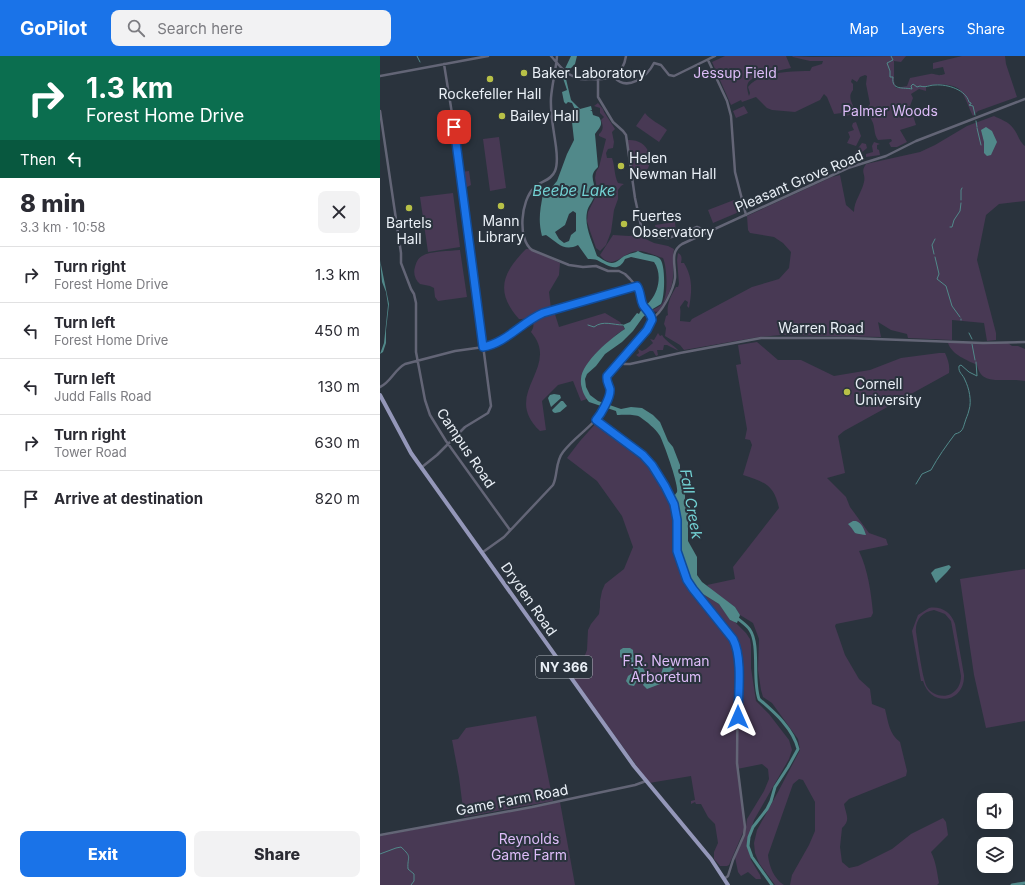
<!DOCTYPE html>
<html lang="en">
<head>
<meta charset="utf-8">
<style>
	body { margin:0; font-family:Inter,sans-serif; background:#f2f2f3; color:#2b2b33; height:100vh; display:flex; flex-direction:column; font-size:15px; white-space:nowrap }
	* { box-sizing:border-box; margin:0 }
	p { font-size:13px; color:#7c7c81 }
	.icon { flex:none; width:22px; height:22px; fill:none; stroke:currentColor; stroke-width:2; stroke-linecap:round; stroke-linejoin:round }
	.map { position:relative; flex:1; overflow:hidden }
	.panel { display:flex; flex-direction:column; background:#fff; width:380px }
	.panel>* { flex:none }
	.guide { background:#0b6e4f; color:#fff; overflow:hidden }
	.fabs { position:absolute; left:597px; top:737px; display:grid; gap:8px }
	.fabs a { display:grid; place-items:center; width:36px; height:36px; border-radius:8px; background:#fff; box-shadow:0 4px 16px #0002; font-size:20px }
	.pin { position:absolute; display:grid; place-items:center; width:34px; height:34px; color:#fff; margin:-17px; border-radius:8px; box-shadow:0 2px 6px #0006 }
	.me { position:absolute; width:44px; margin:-22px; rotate:0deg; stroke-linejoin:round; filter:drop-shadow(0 0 3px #0008) }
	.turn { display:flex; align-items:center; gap:14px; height:84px; padding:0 20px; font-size:18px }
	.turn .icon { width:52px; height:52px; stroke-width:2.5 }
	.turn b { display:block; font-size:28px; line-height:34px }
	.then { display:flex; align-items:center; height:38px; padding:0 20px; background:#0003; gap:8px; font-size:15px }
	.round { display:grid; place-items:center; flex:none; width:42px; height:42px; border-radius:8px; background:#f2f2f3 }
	.headline { display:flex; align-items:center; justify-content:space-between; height:68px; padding:0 20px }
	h1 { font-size:24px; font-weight:800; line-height:30px }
	.primary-button { display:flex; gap:8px; margin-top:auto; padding:8px 20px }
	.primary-button a { flex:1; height:46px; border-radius:8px; background:#1a73e8; color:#fff; font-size:16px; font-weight:800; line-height:46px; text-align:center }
	.primary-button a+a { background:#f2f2f3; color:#2b2b33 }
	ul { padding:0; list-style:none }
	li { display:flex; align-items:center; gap:12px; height:56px; padding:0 20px; border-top:1px solid #e1e1e2 }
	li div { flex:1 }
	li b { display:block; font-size:15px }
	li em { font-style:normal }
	header { display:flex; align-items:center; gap:24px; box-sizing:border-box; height:56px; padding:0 20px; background:#1a73e8; color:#fff }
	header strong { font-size:19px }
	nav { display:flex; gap:22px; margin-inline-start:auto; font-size:14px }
	.search { width:280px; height:36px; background:#f2f2f3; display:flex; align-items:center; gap:10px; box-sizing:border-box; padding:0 14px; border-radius:8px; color:#7c7c81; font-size:15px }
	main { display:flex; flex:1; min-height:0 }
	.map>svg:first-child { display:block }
	.green { fill:#483954; fill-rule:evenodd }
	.water { fill:#51898a; fill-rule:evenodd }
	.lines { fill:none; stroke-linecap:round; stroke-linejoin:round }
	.stream { stroke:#51898a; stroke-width:1 }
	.river { stroke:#51898a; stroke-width:3 }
	.minor { stroke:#636576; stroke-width:2.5 }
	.major { stroke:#9497b9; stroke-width:4 }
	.route-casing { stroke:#114b97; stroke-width:10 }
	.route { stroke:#1a73e8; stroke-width:7 }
	.poi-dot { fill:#b8c147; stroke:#2a333d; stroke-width:1.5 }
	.labels { text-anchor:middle; stroke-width:4; stroke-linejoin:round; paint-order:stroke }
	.shield { fill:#2a333d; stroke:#b0b7be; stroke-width:1 }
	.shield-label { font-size:13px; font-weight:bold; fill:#e9eff6 }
	.poi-label { font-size:14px; fill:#e9eff6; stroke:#2a333d; text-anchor:start }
	.park-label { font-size:14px; fill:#ddbcf8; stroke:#2a333d }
	.street-label { font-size:14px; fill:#e9eff6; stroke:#2a333d }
	.water-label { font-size:15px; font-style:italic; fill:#72d0d2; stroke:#2a333d }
</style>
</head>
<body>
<header>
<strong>GoPilot</strong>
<div class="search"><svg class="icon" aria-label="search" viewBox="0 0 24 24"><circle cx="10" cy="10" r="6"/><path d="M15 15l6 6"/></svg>Search here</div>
<nav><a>Map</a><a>Layers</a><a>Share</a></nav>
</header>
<main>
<section class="panel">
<div class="guide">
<div class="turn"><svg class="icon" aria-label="right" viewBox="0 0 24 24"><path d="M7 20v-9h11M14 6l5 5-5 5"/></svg><div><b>1.3 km</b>Forest Home Drive</div></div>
<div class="then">Then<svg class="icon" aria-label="left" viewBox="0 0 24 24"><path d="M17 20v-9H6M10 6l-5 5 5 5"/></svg></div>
</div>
<div class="headline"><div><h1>8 min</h1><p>3.3 km · 10:58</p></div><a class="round"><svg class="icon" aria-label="close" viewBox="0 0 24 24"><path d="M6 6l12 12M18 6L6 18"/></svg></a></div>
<ul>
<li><svg class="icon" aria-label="right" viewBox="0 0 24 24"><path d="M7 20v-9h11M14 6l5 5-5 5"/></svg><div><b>Turn right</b><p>Forest Home Drive</p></div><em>1.3 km</em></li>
<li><svg class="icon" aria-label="left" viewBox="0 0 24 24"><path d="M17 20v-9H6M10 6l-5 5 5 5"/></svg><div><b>Turn left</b><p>Forest Home Drive</p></div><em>450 m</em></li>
<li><svg class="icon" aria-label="left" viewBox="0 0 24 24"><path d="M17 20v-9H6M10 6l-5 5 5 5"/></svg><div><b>Turn left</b><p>Judd Falls Road</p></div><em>130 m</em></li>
<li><svg class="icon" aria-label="right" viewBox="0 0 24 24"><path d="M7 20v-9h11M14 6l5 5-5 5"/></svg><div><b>Turn right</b><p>Tower Road</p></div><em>630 m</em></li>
<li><svg class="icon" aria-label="arrive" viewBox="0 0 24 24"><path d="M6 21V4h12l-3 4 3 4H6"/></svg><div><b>Arrive at destination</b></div><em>820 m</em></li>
</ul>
<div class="primary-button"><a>Exit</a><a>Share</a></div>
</section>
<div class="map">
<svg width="645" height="829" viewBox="0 0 645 829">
	<rect width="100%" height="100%" fill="#2a333d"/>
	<!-- green -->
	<path class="green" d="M345 0H406L411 12C402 14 372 19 368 27 366 31 368 36 369 40L370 37 368 31C380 16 411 15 430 15L432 11 442 8 443 5H430L413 1 412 0 431 1 526 0 521 6 514 5V25L516 32 527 30 530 22C537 21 543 19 550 18 556 17 556 21 565 18L563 11 553 13V7L582 0H625L626 8 637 41 598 55 593 60C589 53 585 39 580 34 574 27 555 28 546 30V35L539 33 531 38 533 42 530 50 536 69 520 74 527 86 517 91H511L509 87 512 85 511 83 498 84C494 79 495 73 493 67 491 62 488 58 487 52L490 48 486 28 487 20 485 19 480 21 477 26 472 23 471 26 473 28V34C468 40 471 45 474 52L470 59 465 60 462 57 454 58 447 41 444 38 440 44 415 56 392 54 387 52 376 41 362 46 361 44 351 49 332 6Z
		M218 47 223 53 224 56 235 73 232 76 234 86 233 92 228 93 226 97 227 102H232C235 110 234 119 238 127L244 128 241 130 238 134V143L234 154 231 176 226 189 220 195 216 192 210 175 207 165 208 156 215 142 217 133 215 122 216 116 219 111 226 83 219 80V78C224 74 223 70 221 64L224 61 220 57V52L214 50Z
		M364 50 368 57 356 62 353 55Z
		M265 57C270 64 280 68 287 74L279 86 256 70Z
		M614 60C620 63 629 66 633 72 638 78 639 85 645 90V145L619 148 606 159 597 204 616 277V284L607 285 604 267 572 264V284L528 282 527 278 511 274 498 266 501 281 402 279 379 281 304 294 300 289 285 280 286 272 284 268 286 260 288 259C286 250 291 239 296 231H298L299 228 297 204 298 197C302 199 302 202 301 207H304C313 222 312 235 309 252L307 250 308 246 305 244 300 251C301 256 300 260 300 265L310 266 312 263 372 231 399 223 409 212 411 196 403 187 394 181 370 177 368 174 367 160 452 121 460 119 466 149 474 156C474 145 482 136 484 126 486 117 480 117 486 108L540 96 555 89 587 70Z
		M476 66 481 80 476 90 467 87 470 81 468 76 474 74 472 70 473 67Z
		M119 81 126 132 110 135 103 83Z
		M246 84C250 84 255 84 259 86 271 91 274 109 264 117 260 120 256 120 252 121Z
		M494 86 500 88 497 89V93L499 94 500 99 486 101V98L493 96 492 90Z
		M482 87 486 88 487 92 479 99 476 100 473 99Z
		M89 115 91 129 83 133 81 116Z
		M73 137 80 191 48 196 40 141Z
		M354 144 359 156 333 167 328 154Z
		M295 166 296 176 277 178 275 169Z
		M233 179 249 180 257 179 274 187 288 190 294 193C292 203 294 212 293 221 293 232 284 248 278 256L270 255C274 253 279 251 281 249 289 242 287 211 283 202 276 200 266 195 259 195 243 194 234 217 220 199Z
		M146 193H150L180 207 179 219 169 236 171 253C161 257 150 264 139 263 115 236 122 217 146 193Z
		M80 194 87 241 58 245 55 241 54 232 50 230 40 228C35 224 33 217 35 211 36 207 38 202 42 200 50 195 70 195 80 194Z
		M174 255 179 271 225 257 240 266 245 273 237 278 209 306 201 331 207 343 201 345 193 325 178 329 162 345 166 374 160 375C120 337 182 312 151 276 154 271 154 269 152 264Z
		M278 277 280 280 282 279C286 286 294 289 299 295L287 289H284L283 294H277L278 299 276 300 273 295H270L259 301 256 299 259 297 258 293 262 295 266 293 273 287 270 283 274 284Z
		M377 286 398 304H421L454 320 490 314 521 302 559 297H565C568 304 570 309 569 317L464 375 458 380 465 417 447 422 466 441 470 451 489 477 506 483 508 489 479 495C488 514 491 536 493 557L491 561 456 568 455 570 465 599 479 623 490 633 492 648 505 653C508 665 509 678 520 686L527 715 526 720 469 743 464 748C466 759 471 764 462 772L460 791 462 806 469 812 478 810 512 793 531 778 563 762 566 766 568 779 551 796C556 806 557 816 559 827L557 829H410L412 819 429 789 435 775V746L423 724 419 723 413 728 388 799C389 810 394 823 404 829H395L379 807 375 797 374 787 377 774 399 734 420 694 418 683 392 647 383 641 381 634 378 614 379 583 373 567 360 559 355 551 331 534 327 529 355 523 353 511 399 452C394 428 384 426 363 419L372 389 370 384 365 383 367 373 356 309 361 308 358 289Z
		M568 287H628L632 290H638L645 293V325C642 325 639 324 635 324 620 323 601 329 597 309 587 304 572 299 568 287Z
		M217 366 267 405 289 441 292 439 299 463V497L311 524 323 538 339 548 351 565H354L366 577 370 583 371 589V612L376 645 389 658 409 684 412 694 409 703 374 764 370 777 369 793 371 804 380 819 381 823H376L368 816 361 820 358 816 355 801 365 778 367 763 384 735 389 723 388 713 382 708 357 713 364 768V774L349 809 347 810H340L334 803V796L338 787 335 768 328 761 321 748H316L315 746 311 748V745L315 744 311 720 269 727 189 616 203 604 207 594 208 574 211 568 219 558 220 551V545L222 535 225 528 244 513 253 491 242 460 217 425 187 402 200 385Z
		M645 513V665L606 672 594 619 580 523Z
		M549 552C561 550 571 556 575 568L584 619C585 647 551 652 543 625H541L532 575 538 559ZM554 554 565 558 571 565 581 620C581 627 578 634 571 638 563 642 552 639 547 631 542 622 538 588 536 576 535 564 542 556 554 554Z
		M156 660 173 745 84 761 79 721 72 684 78 683 86 672Z
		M180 746 195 829H0V780Z"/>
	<!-- water -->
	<path class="water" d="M191 0H197L195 8 189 14 186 23 191 44 200 53 211 50 212 54H210L212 55 213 59 219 61C224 69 219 72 215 78L218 111C208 120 215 125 215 136 215 144 208 149 207 156 204 171 213 187 217 200 224 204 231 211 239 204 242 202 243 200 247 199 251 197 255 197 258 195 264 199 273 198 279 202 286 206 285 241 281 248L271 254 263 261 253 275 242 286 225 298 216 310 207 318 205 323 206 331 210 339 218 345 241 353 251 351 262 352 273 359 280 366 288 385 293 391 300 409V416L303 423 305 440V449L308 457V485L317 501V519L322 526 355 551 360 559 357 567 350 564 339 548 323 538 311 524 299 497V463L294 441C294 440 297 436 297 436 299 429 284 388 280 380 275 372 267 366 260 361 255 358 243 359 237 359L236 355 209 346C204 340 200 331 201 323 202 306 231 282 245 273L243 269 250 266 257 257 259 258C260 256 261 254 262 253 265 250 269 247 271 244 279 234 282 217 274 206L251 201 245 203C238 218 227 209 217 204 215 203 211 203 208 203L198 189C184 196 178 187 166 179L162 180C158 165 160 154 163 138L167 137 177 125 187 98 194 84 192 66H196L197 58 192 47 188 46 186 48 184 46 182 36 187 34 182 19ZM193 155 196 157V175L191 179 189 185 184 187 179 183 175 176 185 169 189 158Z
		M606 71 612 75 617 86 611 99 607 100 604 97V86L601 74Z
		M0 204 9 248 6 274V287L3 296 0 298 4 287 8 249 6 236 2 226Z
		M174 338 180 339 181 342 171 351 168 342 170 339Z
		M181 345H183L187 350 180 356 175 357 173 356 172 354Z
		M473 465H476C482 467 484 473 486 479 470 477 478 478 468 468Z
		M569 509 571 511 567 516 556 527 551 517 555 513Z
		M243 592H250L253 594C253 608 266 609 265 619L258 623 254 630 249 629 246 625 248 620 254 616 255 614 249 607 240 601V594Z
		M288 606H290L293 608 294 613 285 619 280 628 267 633 263 629 265 625 280 621 284 609Z"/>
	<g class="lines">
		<!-- stream -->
		<path class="stream" d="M37 0 40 6
			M511 0 513 4 507 7 510 15V21H513C511 35 524 31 532 33L531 30 533 28 537 31 540 30C546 32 549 29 555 29 568 28 586 34 589 46L591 47V48L589 49 593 50 595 59
			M596 65 597 71
			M597 72 601 89
			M581 144V134L582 132
			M570 171H572L574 164 580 155 581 147
			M554 198 552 189 555 183
			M555 201 559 218 557 223 566 230 572 250 580 261
			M581 263V264
			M208 269 214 271C223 264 233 269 243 269
			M589 277 592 283
			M592 288 595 304
			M536 428 542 418 551 414C558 401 566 390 575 378 583 376 583 372 585 366 586 362 588 359 589 354 592 345 589 332 585 324 583 318 578 317 579 310L581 309 589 316 597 320 596 306
			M0 798 16 792 21 791C33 802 27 800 28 813L34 818V825L31 829"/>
		<!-- river -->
		<path class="river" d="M356 561C360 565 367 569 370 574 380 589 372 624 379 643 394 656 413 672 418 693L408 711 395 731 391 745 387 753 373 771 369 781 368 790 372 801 392 829
			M632 829 645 827"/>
		<!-- minor -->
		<path class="minor" d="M171 0C179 9 184 17 197 22 202 24 207 23 212 23 230 24 243 20 246 0
			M328 4 347 45 351 60 355 116 366 159
			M0 20 108 0
			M234 21C247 36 267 21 274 7L281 9 289 19 294 20 335 0
			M218 23V41L233 66 243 75 246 79 255 142 261 170 263 175 275 181 288 182 298 179 317 171 322 173 324 178
			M0 55 21 197V207L31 233 34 238 36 247V296L45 344 50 359 66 385 130 474
			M272 262C282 258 294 232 295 222 296 210 289 196 302 188L468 112 506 100 536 85 645 43
			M240 305 244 308H250L300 297 381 282H469L603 287 645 286
			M0 331C11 326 14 314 25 308L75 295 111 290 122 284 152 262 163 257 257 230
			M216 364 263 399 273 409 285 430 293 448 297 464V495L307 524 313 533 353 583 356 590 358 600 357 707 365 771 364 779 353 804 348 820 344 823
			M42 411 57 399 85 371 108 357 111 350 75 76 64 8
			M103 496 124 481 173 429C178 419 175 406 183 396 198 376 224 365 230 339 231 332 226 327 227 320L267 274 272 264 271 259 263 249 259 233 250 223 245 218 239 215H228L216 210 203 211 189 209 152 194C137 183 141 144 154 132 160 125 171 125 175 115 178 108 177 99 176 91 174 75 170 58 171 42 172 28 176 14 177 0
			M0 779 152 751 255 729 266 725"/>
		<!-- major -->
		<path class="major" d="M0 339 31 397 254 710 331 803 348 829"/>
	</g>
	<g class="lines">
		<!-- route casing -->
		<g class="route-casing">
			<path id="route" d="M74 71 103 291C126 287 142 266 163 257L257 230C261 236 260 243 263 249 266 254 271 257 272 264L267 274 227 320C226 325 229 329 230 333 231 341 221 358 216 364L263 399 272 409 285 430 294 448 297 464V495L307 524 313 533 353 583C363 602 358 640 358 661"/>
		</g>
		<!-- route -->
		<use href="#route" class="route"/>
	</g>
	<!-- markers -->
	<g class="poi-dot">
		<circle cx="144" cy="17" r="4"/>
		<circle cx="110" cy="23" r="4"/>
		<circle cx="122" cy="60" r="4"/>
		<circle cx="241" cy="110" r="4"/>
		<circle cx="121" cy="150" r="4"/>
		<circle cx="29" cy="152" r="4"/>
		<circle cx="244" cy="168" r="4"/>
		<circle cx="467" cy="336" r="4"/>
	</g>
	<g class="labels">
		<!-- shield labels -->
		<rect class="shield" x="156" y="600" width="56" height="22" rx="3"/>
		<g class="shield-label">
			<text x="184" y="616">NY 366</text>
		</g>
		<!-- poi labels -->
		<g class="poi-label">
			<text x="152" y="22">Baker Laboratory</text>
			<text x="110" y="43" text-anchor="middle">Rockefeller Hall</text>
			<text x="130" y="65">Bailey Hall</text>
			<text x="249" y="107">Helen<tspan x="249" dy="16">Newman Hall</tspan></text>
			<text x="252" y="165">Fuertes<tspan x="252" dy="16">Observatory</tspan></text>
			<text x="121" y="170" text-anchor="middle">Mann<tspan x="121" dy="16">Library</tspan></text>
			<text x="29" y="172" text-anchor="middle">Bartels<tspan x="29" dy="16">Hall</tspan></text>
			<text x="475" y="333">Cornell<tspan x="475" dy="16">University</tspan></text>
		</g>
		<!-- park labels -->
		<g class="park-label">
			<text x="355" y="22">Jessup Field</text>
			<text x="510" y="60">Palmer Woods</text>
			<text x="286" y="610">F.R. Newman<tspan x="286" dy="16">Arboretum</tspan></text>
			<text x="149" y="788">Reynolds<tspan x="149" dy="16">Game Farm</tspan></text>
		</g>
		<!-- street labels -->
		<g class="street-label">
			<text transform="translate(419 125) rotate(-23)" y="5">Pleasant Grove Road</text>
			<text x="441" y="277">Warren Road</text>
			<text transform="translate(86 392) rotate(56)" y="5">Campus Road</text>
			<text transform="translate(149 543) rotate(55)" y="5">Dryden Road</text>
			<text transform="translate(132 744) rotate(-11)" y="5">Game Farm Road</text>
		</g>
		<!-- water labels -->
		<g class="water-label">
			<text x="194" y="140">Beebe Lake</text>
			<text transform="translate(311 448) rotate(80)" y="5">Fall Creek</text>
		</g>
	</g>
</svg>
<div class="fabs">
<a><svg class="icon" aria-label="sound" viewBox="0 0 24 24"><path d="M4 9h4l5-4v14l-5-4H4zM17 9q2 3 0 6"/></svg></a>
<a><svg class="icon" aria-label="layers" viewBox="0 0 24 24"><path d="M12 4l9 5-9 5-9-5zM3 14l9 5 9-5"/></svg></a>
</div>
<div class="pin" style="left:74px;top:71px;background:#d93025"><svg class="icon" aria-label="arrive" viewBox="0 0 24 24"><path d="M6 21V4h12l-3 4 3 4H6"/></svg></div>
<svg class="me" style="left:358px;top:661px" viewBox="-20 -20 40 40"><path d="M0-17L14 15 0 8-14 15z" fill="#1a73e8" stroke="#fff" stroke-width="4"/></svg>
</div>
</main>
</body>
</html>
